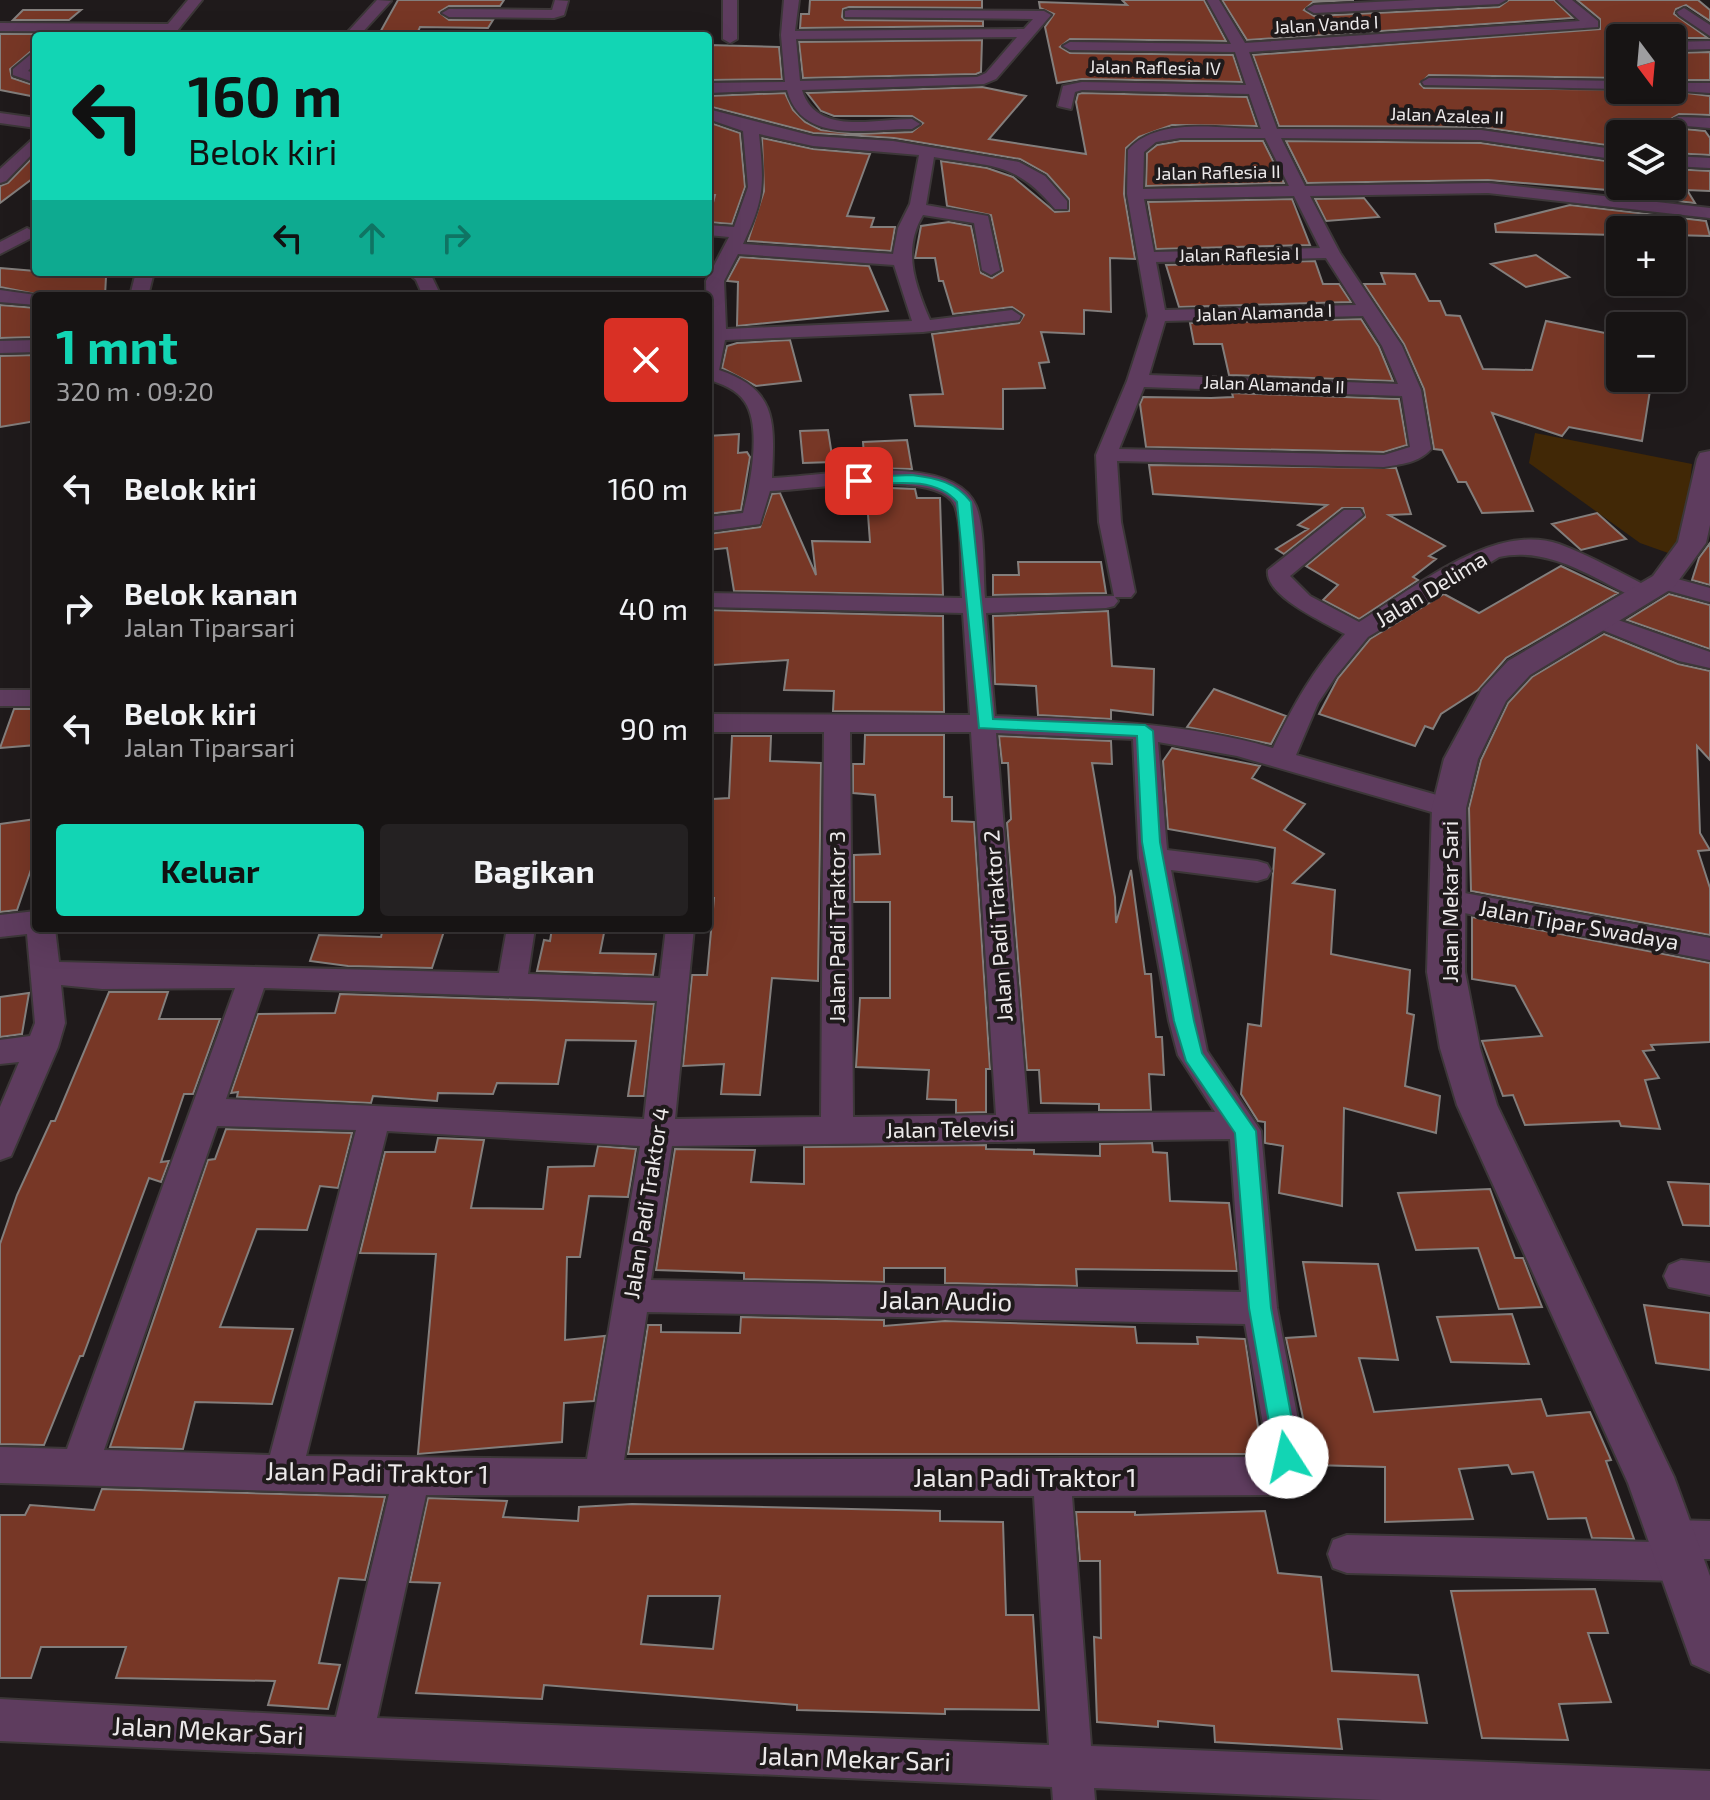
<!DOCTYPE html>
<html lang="id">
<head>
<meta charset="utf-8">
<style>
	body { margin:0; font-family:"Exo 2",sans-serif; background:#242122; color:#f1f3f6; height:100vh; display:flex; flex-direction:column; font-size:30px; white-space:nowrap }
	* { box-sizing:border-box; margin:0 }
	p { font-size:26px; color:#9e9ea0 }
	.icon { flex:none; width:44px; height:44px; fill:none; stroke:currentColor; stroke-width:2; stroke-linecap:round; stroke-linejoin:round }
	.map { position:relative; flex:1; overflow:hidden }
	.side { position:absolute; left:32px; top:292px; width:680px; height:640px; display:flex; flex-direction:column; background:#171414; border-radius:8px; box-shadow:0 8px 32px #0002,0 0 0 2px #363334 }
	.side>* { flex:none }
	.banner { position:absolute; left:32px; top:32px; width:680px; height:244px; border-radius:8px; box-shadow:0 8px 32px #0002,0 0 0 2px #363334; background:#12d5b4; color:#111; overflow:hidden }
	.needle { width:52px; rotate:164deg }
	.fabs { position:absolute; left:1606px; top:24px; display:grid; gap:16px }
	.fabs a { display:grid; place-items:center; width:80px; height:80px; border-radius:8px; background:#171414; box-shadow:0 8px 32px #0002,0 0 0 2px #363334; font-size:40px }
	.pin { position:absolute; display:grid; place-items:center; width:68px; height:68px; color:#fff; margin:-34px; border-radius:16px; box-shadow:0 4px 12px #0006 }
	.me { position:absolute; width:88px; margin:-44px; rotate:350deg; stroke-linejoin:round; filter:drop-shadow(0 0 6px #0008) }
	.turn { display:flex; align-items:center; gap:28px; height:168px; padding:0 24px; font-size:36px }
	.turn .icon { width:104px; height:104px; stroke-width:2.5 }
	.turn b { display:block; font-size:56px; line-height:68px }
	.lanes { display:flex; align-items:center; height:76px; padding:0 24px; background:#0003; justify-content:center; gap:40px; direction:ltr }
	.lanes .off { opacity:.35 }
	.round { display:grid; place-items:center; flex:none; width:84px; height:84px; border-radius:8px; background:#242122 }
	.headline { display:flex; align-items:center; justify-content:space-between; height:136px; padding:0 24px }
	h1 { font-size:48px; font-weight:700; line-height:60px; color:#12d5b4 }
	.cta { display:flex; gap:16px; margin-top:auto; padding:16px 24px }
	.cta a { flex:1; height:92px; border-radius:8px; background:#12d5b4; color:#111; font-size:32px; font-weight:700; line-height:92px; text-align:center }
	.cta a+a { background:#242122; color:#f1f3f6 }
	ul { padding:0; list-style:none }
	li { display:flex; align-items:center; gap:24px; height:120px; padding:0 24px }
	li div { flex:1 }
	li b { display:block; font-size:30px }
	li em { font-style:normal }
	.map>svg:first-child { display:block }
	.green { fill:#412806 }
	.building { fill:#773726; stroke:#837e7c; stroke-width:2; fill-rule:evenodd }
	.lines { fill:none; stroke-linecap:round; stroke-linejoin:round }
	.minor-casing { stroke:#3c3738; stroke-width:4 }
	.tertiary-casing { stroke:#3c3738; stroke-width:4 }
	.minor { fill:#5e3c5e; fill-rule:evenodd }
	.tertiary { fill:#5e3c5e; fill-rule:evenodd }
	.route { fill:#12d5b4; stroke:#0c8a75; stroke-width:2 }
	.labels { text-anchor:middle; stroke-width:8; stroke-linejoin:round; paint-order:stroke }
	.far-street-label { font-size:18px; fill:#ece9ea; stroke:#1f1a1b }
	.street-label { font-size:22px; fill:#ece9ea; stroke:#1f1a1b }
	.near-street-label { font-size:26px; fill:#ece9ea; stroke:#1f1a1b }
</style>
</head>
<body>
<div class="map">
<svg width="1710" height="1800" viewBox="0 0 1710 1800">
	<rect width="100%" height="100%" fill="#1f1a1b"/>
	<!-- green -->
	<path class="green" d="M1535 433 1692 464 1685 526 1671 554 1640 543 1529 463Z"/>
	<!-- building -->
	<path class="building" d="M398 0H504L500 6H449L439 12 449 20H493L488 28 420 27 416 36H378Z
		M810 0H982V8L849 7 843 9 842 17 845 20 983 21V26L800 28 801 14H809Z
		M1122 0H1204L1226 41 1070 39 1060 47 1070 53 1233 55 1242 82 1082 79 1057 83 1045 27 1054 14 1040 8 1039 2 1127 5Z
		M1222 0H1354L1313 2 1304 10 1314 16 1499 7 1509 0H1554L1573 18 1247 40Z
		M1577 0H1698L1710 10V21L1686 5 1676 9 1674 14 1708 38H1620V78L1429 75 1420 84 1424 88 1664 90 1710 96V115L1679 114 1671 119 1674 128 1705 131 1710 138V155L1672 153V134H1620V147L1481 127 1279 126 1253 55 1600 29V19Z
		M23 10H81L69 20H13Z
		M0 34H52L36 36V47L10 69 12 78 36 86V97L0 90Z
		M982 40 981 72 976 74 803 78 799 42Z
		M708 45 779 47 782 79 708 80Z
		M1710 52V80H1672V53Z
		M982 87 1026 96 989 139 1086 154 1076 102 1078 94 1082 93 1247 97 1257 126 1172 125 1139 137 1126 148 1124 194 1135 259 1110 258 1111 312 1084 310V334L1041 332 1049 362 1039 363 1045 388 1003 389V429L915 426 910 395 943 394 932 334 1019 323 1024 315 1012 307 953 314 943 281H939L935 258H915L921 226 949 222 971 226 981 273 992 278 1003 271 991 215 947 206 941 161 987 168 1013 177 1055 212 1069 211V199L1047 174 1020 159 894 138 813 133 708 106V96L785 93 793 110 805 122 821 130 857 134 912 132 923 123 912 116H834L821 111 807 93Z
		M708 122 740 133 745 187 732 224 708 222 715 195H708Z
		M762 138 813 149 870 154 847 216 874 218 871 227H895L891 251 748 241 764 191Z
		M1180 141H1263L1284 183 1146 186 1147 153 1157 145Z
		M1286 141 1481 143 1620 163V186H1672V169L1710 171V191L1687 190 1695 203 1607 193V190L1488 180 1307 183Z
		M36 154V176L0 203V186L8 183Z
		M1364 198 1379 217 1326 221 1315 199Z
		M1292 199 1310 245 1156 249 1148 202Z
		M1570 205 1706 221 1710 236 1672 235V230H1620L1616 235 1496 232 1495 224Z
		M1536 255 1569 277 1526 287 1491 264Z
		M740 257 869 266 888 311 737 326 738 282 727 281Z
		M1315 261 1323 284H1339L1351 302 1179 307 1166 265Z
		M0 268 106 277 105 296H46L0 287Z
		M1381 273 1415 274 1429 301H1440L1446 315 1460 316 1483 369 1532 370 1546 321 1620 336V378H1652L1642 441 1569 427 1562 436 1492 413 1533 511 1482 513 1466 482H1458L1442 450 1434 449 1424 389 1404 344 1364 284H1385Z
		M0 305 36 308V337L0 338Z
		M1361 319 1379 347 1393 381 1229 375 1222 344H1194L1190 323Z
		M790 340 801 381 756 386 722 368 727 346 737 343Z
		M36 355V421L0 427V356Z
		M1232 393 1399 399 1407 445 1384 452 1146 447 1140 404 1143 397 1211 398 1233 397Z
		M828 430 833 462 803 463 800 431Z
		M739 434 738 453 747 452 750 457 741 510 708 514V436Z
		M907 440 912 469 865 468 863 442Z
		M1149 465 1396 468 1411 514 1389 515 1445 546 1429 556 1436 559 1413 577 1418 580 1359 619 1323 600 1338 585 1306 566 1365 517 1363 508H1342L1284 554 1276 549 1308 529 1298 525 1327 505 1153 494Z
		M866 487 915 489 917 498H940L943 595 734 591 727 548 708 550V534L760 527 772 494 780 493 816 575 812 541 870 542Z
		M1597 513 1626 539 1581 550 1552 524Z
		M1710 543V585L1692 580 1699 558Z
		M1018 562H1101L1106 593 993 595V575H1019Z
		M1561 566 1618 593 1506 658 1478 690 1441 714 1433 729 1425 726 1415 746 1319 714 1338 678 1370 639 1444 594 1479 613Z
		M1669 594 1710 605V649L1627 620Z
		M708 610 943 616 944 712 833 711 834 691 784 690 788 660 713 665 712 641 708 642Z
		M1108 611 1112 666 1154 669 1153 715 1111 710V719L1038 715 1036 686 995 684 993 616Z
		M1604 634 1678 664 1710 671V760L1697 746 1700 833 1710 850 1698 851 1710 888V935L1471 891 1469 808 1481 760 1508 703 1532 677Z
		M1214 689 1286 716 1271 744 1187 727Z
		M14 709H36V745L0 748Z
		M865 735H944V797H952V821L974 822 990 1069H986V1112L956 1113V1100L927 1099 929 1070 856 1067 860 998H890V902H854V855L880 854 875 795 853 793V764H864Z
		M732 736H771L770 761 821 763 818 981 772 978 760 1095 721 1094 724 1064 683 1066 692 975H707L714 898H711L713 799 729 798Z
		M999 736 1111 741 1112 764 1092 763 1115 897 1116 923 1131 870 1145 974H1151L1156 1037H1162L1164 1075 1149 1074 1151 1110H1099V1104L1041 1103 1039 1070H1027L1007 823 1011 819 1008 763H1002Z
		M1172 748 1260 766 1252 778 1305 804 1284 830 1324 854 1293 883 1335 890 1331 954 1410 970 1407 1013 1414 1015 1405 1086 1440 1096 1436 1133 1344 1108 1342 1206 1279 1193 1283 1146 1265 1143V1122L1258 1121 1241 1094 1248 1024 1261 1026 1275 848 1168 829 1163 761Z
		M36 819V855L17 910 0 912V824Z
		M1472 917 1710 963V1042L1651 1045 1654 1050 1643 1051 1659 1078 1645 1080 1660 1129 1621 1126 1619 1121 1525 1125 1513 1095 1503 1096 1482 1041 1542 1036 1515 986 1472 979Z
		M383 928H445L432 968 348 966 310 961 319 935 381 937Z
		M552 928H605L600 953 656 954 653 975 537 971 544 940 550 941Z
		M109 992H168L159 1019H220L193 1094H184L161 1162 169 1161 161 1182 149 1178 83 1356H80L44 1445 0 1444V1244L17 1195 51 1121H55Z
		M29 993 22 1034 0 1037V997Z
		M340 994 654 1004 644 1096H628L636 1041 566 1040 558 1084 497 1083 493 1094 438 1093 437 1101 373 1096 371 1103 237 1097 238 1092 231 1093 258 1014 335 1013Z
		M226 1129 352 1133 338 1188 320 1186 307 1230 257 1229 220 1327 293 1329 272 1404 195 1402 183 1449 110 1447 208 1160 215 1159Z
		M438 1138 484 1140 471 1208 543 1209 548 1167 594 1166 598 1146 636 1149 628 1197 589 1196 580 1257H567L565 1340 605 1336 594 1401 564 1403 562 1442 418 1454 436 1254 360 1253 385 1152H435Z
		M1152 1143 1153 1152 1167 1153 1170 1201 1229 1203 1237 1271 1076 1269 1077 1286 945 1283V1268H884V1282L744 1279V1273L656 1270 675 1149 755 1150 751 1182 804 1184V1147L986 1145V1149L1034 1150V1154L1100 1156V1144Z
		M1668 1182 1710 1184V1226L1683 1225Z
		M1490 1189 1515 1258H1523L1542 1307 1499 1309 1478 1248 1416 1250 1398 1193Z
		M1303 1262 1378 1264 1398 1360 1359 1358 1374 1412 1541 1399 1547 1416 1590 1412 1611 1460 1606 1461 1634 1539 1592 1538 1586 1518 1548 1519 1533 1472 1512 1474 1508 1465 1459 1469 1473 1519 1385 1522V1467L1313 1465 1286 1338 1316 1336Z
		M1644 1305 1710 1313V1370L1656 1363Z
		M1512 1314 1529 1364 1451 1362 1437 1317Z
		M741 1317 884 1320V1326L945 1321 1135 1327 1137 1343 1198 1344 1197 1337 1245 1339 1262 1454H628L648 1325H661V1332L740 1333Z
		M102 1489 385 1497 365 1580 339 1578 319 1663 340 1665 328 1709 268 1705 275 1681 116 1678 126 1647H41L31 1678H0V1515H25L30 1505 94 1510Z
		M428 1498 507 1501 503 1517 578 1521 579 1507 632 1504 940 1511V1521L1003 1522 1006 1615H1033L1039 1710 945 1709V1714L797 1710V1705L544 1685 542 1699 416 1693 440 1583 410 1582ZM648 1596H720L713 1649 641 1644Z
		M1265 1511 1278 1573 1321 1577 1332 1671 1418 1675 1427 1723 1338 1719 1342 1749 1215 1742 1214 1726 1158 1721V1727L1097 1722 1094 1637 1101 1638 1100 1561H1080L1076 1512H1135V1515Z
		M1595 1589 1608 1633H1588L1611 1702 1559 1704 1568 1740 1482 1738 1451 1591Z"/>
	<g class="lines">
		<!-- minor casing -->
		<g class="minor-casing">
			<path id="minor" d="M188 0H202L177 31 172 32 0 31V23L168 24Z
				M377 0 391 1 359 36H344Z
				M555 0 568 1 564 15 554 18 449 17 442 13 449 9 552 10Z
				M723 0H737V39L730 43 723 39Z
				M784 0H799L795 31 1024 29 1033 19 845 17V11L850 10 1044 11 1051 15 996 79 984 84 802 90C816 136 874 119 912 119L920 124 912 129C868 128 802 146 787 90L708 93V83L785 82 781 35ZM1017 37 986 73 977 77 800 81 796 39Z
				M1207 0H1219L1245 43 1580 21 1557 0H1572L1598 21V27L1249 52 1277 129 1481 130 1620 150V160L1481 140 1281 138 1305 186 1488 183 1710 208V218L1488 193 1310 196 1340 253 1402 346 1421 390 1431 449C1419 463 1401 464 1384 467L1117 461 1121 522 1135 592 1131 597H1115L1118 601 1114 606 1106 608 986 613 995 716C1089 720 1182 722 1273 748 1293 705 1314 669 1345 634 1326 623 1264 596 1268 570L1344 510H1360L1363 515 1290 576 1310 596 1359 622C1412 590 1494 521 1559 544 1591 556 1622 574 1653 589L1657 594 1645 601 1637 599C1593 578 1549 546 1499 557L1368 637 1336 676 1318 703 1296 755 1458 801 1462 808 1458 815 1449 817 1237 756 1158 742 1167 850 1257 861 1267 864 1271 871 1267 878 1257 881 1171 870 1207 1051 1261 1131 1277 1308 1305 1457 1294 1486 1272 1495 1072 1496 1091 1746 1710 1771V1800H1382L1094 1788 1095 1800H1053L1052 1787 0 1741V1699L336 1717 389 1494 0 1483V1447L67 1449 235 988 102 989 61 985 65 1023 58 1047 11 1156 0 1160V1107L19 1062 0 1064V1040L30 1036 35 1023 27 934 0 937V915L36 911V928H55L59 962 499 973 507 928H535L528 974 660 978 666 928H694L675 1119 821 1117 824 732H708V714L970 715 963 613 708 607V593L962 598C960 574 963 528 955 506 940 468 805 490 770 491L760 524 708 531V517L743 513C750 486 762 427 745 402 737 389 721 384 708 379L706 281 729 237 708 235V225L734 227 748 187 743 131 708 119V109L813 136 893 141 1019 162 1045 176 1067 201V209H1055C1015 161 992 167 934 157L926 205 988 216 1000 270 991 275 982 270 974 223 923 215C902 250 915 285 930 320L1012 310 1021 316 1019 320 923 332 725 340 719 370C779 390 774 424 772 478 820 477 953 450 976 506 985 528 983 573 985 598L1114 596 1099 522 1096 455 1127 381 1148 316 1127 194 1128 150C1157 116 1221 129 1261 129L1249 94 1082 90 1075 92 1071 109 1058 106 1063 86 1082 82 1246 85 1235 52 1070 50 1063 46 1070 42 1231 44ZM759 134 813 146 919 155 910 204 898 228 893 254 743 244C765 199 764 183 759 134ZM1180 138H1265L1289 186 1143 189 1144 152 1156 142ZM1294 196 1320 248 1154 252 1144 199ZM738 254 894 265 912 321 726 329 724 281ZM1326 258 1356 305 1165 310 1156 262ZM1363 316 1382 346 1398 384 1149 375 1165 321ZM1144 387 1402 396 1410 447 1384 455 1119 449ZM850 732H971L996 1115 853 1117ZM996 733 1133 739 1139 858 1169 1021 1178 1055 1215 1112 1028 1114ZM264 988 657 1001 644 1119 226 1099ZM217 1126 356 1130 270 1455 104 1450ZM387 1131 640 1146 587 1459 306 1456ZM1230 1139 1241 1292 651 1280 672 1146ZM647 1312 1245 1324 1269 1457 624 1460ZM426 1495 1034 1496 1049 1745 377 1718Z
				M1415 0H1506L1499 4 1314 13 1307 9 1314 5Z
				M1684 8 1710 25V36L1679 15 1677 12Z
				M1710 41V49L1672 50V42Z
				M36 50V62L28 71 36 74V83L13 75V69Z
				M1429 78 1620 81V89L1424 85 1422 82Z
				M1672 83H1710V93L1667 90H1672Z
				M0 113 36 118V128L0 123Z
				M1679 117 1710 118V128L1674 125V119Z
				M36 136V150L6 181 0 183V169Z
				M1672 156 1710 158V168L1672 166Z
				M27 228 36 233 33 237 0 254V242Z
				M136 272H154L148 296H130Z
				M407 272 430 273 441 296H423L416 280Z
				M0 290 43 296H36V305L0 302Z
				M36 340V352L0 353V341Z
				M1663 575 1710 588V602L1655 587 1652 582Z
				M1598 613 1710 652V668L1679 661 1590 625 1586 620Z
				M0 690H36V706H0Z
				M1448 890 1710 938V960L1438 908 1434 901 1438 894Z
				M1681 1260 1710 1263V1295L1669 1287 1664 1276 1669 1265Z
				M1672 1520 1710 1521V1559H1699L1695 1576 1681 1581 1347 1573 1333 1568 1328 1554 1333 1540 1347 1535 1654 1542 1658 1525Z"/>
		</g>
		<!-- tertiary casing -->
		<g class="tertiary-casing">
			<path id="tertiary" d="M1710 451V525L1706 543 1673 588 1530 675 1506 701 1478 759 1466 808 1465 972 1480 1048 1497 1105 1674 1477 1710 1576V1672L1692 1664 1628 1483 1457 1105 1440 1048 1427 972 1432 808 1444 759 1482 689 1508 661 1653 576 1678 542 1697 459 1700 453Z"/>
		</g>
		<!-- minor -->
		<use href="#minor" class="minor"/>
		<!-- tertiary -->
		<use href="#tertiary" class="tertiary"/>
	</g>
	<!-- route -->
	<path class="route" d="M912 475C936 478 956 482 971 502L993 719 1145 725 1153 731 1160 842 1194 1021 1202 1053 1256 1131 1271 1308 1299 1457 1296 1466 1287 1469 1279 1466 1275 1457 1249 1308 1235 1133 1186 1061 1174 1021 1142 842 1137 736 979 728 957 502C934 475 890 484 859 485L852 481 859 477Z"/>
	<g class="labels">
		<!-- far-street labels -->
		<g class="far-street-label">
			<text transform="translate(1326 25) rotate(-3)" y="6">Jalan Vanda I</text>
			<text transform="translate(1155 68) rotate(1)" y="6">Jalan Raflesia IV</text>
			<text transform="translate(1447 116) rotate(2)" y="6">Jalan Azalea II</text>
			<text transform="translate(1218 173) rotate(-1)" y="6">Jalan Raflesia II</text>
			<text transform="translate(1239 255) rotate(-1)" y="6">Jalan Raflesia I</text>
			<text transform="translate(1264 313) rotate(-2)" y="6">Jalan Alamanda I</text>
			<text transform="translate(1274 385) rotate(2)" y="6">Jalan Alamanda II</text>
		</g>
		<!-- street labels -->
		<g class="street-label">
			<text transform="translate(1431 589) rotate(-31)" y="8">Jalan Delima</text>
			<text transform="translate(1450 902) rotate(-90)" y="8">Jalan Mekar Sari</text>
			<text transform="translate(1579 925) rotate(10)" y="8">Jalan Tipar Swadaya</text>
			<text transform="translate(998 926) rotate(-94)" y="8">Jalan Padi Traktor 2</text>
			<text transform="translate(837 927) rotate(-90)" y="8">Jalan Padi Traktor 3</text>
			<text transform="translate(950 1129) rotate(-1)" y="8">Jalan Televisi</text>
			<text transform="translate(646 1203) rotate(-81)" y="8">Jalan Padi Traktor 4</text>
		</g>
		<!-- near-street labels -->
		<g class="near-street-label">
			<text transform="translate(946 1301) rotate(1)" y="9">Jalan Audio</text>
			<text transform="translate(377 1473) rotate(1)" y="9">Jalan Padi Traktor 1</text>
			<text x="1025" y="1487">Jalan Padi Traktor 1</text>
			<text transform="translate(208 1731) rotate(3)" y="9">Jalan Mekar Sari</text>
			<text transform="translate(855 1759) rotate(2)" y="9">Jalan Mekar Sari</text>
		</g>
	</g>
</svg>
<div class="fabs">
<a><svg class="needle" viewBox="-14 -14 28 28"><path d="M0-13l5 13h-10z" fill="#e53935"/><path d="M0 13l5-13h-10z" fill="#9e9ea0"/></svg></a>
<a><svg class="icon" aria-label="layers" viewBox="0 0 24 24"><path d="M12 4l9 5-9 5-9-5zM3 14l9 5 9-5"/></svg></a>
<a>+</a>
<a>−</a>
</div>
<div class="pin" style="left:859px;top:481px;background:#d93025"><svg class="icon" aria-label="arrive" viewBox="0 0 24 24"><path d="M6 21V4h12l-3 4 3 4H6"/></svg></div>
<svg class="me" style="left:1287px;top:1457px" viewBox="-20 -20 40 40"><circle r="19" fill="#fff"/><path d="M0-13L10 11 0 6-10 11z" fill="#12d5b4"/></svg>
<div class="banner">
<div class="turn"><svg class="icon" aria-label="left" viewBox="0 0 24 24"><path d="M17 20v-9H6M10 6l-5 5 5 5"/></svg><div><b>160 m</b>Belok kiri</div></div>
<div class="lanes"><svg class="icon" aria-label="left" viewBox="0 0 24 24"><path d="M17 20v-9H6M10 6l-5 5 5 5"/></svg><svg class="icon off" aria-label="ahead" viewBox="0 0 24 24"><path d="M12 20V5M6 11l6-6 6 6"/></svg><svg class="icon off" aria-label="right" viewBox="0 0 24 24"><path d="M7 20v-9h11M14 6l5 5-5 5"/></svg></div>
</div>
<section class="side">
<div class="headline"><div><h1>1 mnt</h1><p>320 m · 09:20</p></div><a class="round" style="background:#d93025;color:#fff"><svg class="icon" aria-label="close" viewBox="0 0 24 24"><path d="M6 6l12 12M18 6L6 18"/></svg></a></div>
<ul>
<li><svg class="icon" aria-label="left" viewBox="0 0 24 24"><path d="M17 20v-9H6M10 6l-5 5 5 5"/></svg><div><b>Belok kiri</b></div><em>160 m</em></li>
<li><svg class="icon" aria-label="right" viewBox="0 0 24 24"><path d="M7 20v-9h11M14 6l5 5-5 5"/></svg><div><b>Belok kanan</b><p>Jalan Tiparsari</p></div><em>40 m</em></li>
<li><svg class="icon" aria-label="left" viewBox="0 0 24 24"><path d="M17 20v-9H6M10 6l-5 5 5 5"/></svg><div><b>Belok kiri</b><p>Jalan Tiparsari</p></div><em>90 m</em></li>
</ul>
<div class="cta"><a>Keluar</a><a>Bagikan</a></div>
</section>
</div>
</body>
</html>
